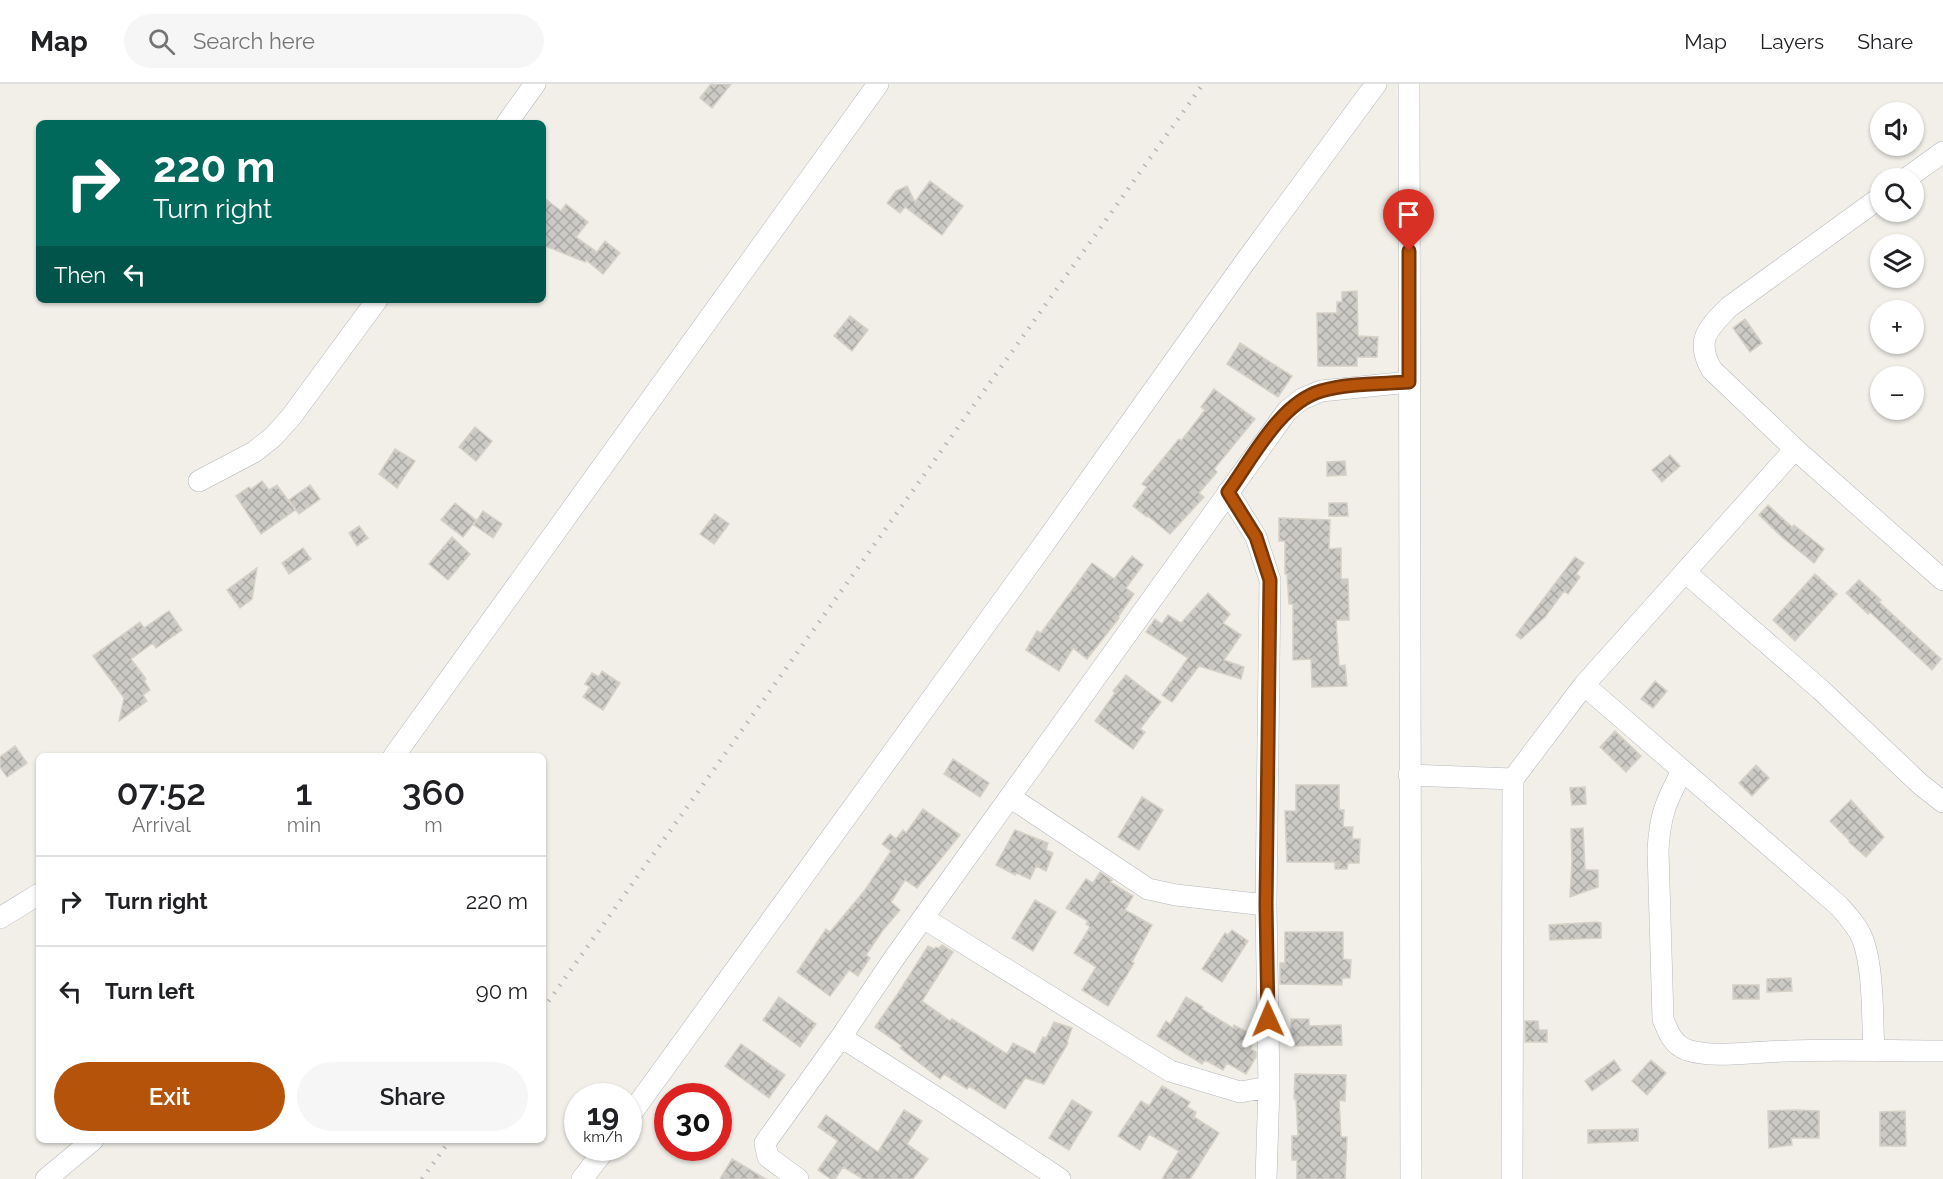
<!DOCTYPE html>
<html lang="en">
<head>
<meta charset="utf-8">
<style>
	body { margin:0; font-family:Raleway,sans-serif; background:#f6f6f6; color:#202124; height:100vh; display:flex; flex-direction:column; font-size:22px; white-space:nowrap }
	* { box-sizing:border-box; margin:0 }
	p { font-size:20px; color:#757577 }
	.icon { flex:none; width:33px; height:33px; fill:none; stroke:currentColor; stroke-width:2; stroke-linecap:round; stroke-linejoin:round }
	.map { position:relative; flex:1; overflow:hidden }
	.side { position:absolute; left:36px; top:669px; width:510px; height:390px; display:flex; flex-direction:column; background:#fff; border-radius:9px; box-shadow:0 2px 4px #0004 }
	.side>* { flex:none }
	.guide { position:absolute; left:36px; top:36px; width:510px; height:183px; border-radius:9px; box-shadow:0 2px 4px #0004; background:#00695c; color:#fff; overflow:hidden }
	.tools { position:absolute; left:1870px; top:18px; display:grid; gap:12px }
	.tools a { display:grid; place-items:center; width:54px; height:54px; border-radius:50%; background:#fff; box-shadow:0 2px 4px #0004; font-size:30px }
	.speed { position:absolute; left:564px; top:999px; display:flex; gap:12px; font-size:30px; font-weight:700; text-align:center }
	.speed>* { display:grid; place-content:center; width:78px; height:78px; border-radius:50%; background:#fff; box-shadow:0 2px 4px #0004; line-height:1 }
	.speed small { font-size:15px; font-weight:400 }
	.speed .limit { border:9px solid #d22; background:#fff; color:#111 }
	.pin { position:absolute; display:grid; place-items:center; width:51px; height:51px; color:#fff; margin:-62px -26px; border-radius:50% 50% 50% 0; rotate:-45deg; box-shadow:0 0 6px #0007 }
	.pin .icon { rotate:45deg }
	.me { position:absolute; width:66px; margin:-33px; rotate:359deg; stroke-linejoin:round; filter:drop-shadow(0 0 4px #0008) }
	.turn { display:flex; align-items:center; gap:21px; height:126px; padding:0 18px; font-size:27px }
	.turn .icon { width:78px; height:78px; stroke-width:2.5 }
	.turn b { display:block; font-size:42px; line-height:51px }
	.then { display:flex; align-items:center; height:57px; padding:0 18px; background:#0003; gap:12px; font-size:22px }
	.eta { display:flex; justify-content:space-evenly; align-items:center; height:102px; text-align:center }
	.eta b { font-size:36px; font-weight:600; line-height:42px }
	.button { display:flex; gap:12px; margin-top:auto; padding:12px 18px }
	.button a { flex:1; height:69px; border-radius:36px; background:#b45309; color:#fff; font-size:24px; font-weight:600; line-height:69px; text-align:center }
	.button a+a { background:#f6f6f6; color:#202124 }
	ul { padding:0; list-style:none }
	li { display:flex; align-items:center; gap:18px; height:90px; padding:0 18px; border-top:2px solid #e0e0e0 }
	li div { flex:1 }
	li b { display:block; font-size:22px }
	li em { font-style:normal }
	header { display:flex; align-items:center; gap:36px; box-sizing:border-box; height:84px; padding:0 30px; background:#fff; border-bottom:2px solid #e0e0e0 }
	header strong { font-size:28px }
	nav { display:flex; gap:33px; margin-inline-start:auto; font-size:21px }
	.search { width:420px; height:54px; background:#f6f6f6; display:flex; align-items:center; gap:15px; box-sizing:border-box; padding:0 21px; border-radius:33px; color:#757577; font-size:22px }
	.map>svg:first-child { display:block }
	.building { fill:url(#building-cross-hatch); stroke:#d6d1c6; stroke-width:1.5 }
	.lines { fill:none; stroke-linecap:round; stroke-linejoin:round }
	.minor-casing { stroke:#b5b8bc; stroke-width:22 }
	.minor { stroke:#fff; stroke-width:21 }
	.rail { stroke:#b6b7b8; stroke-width:4.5; stroke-dasharray:1.5 8; stroke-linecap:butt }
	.route-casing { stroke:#753606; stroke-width:15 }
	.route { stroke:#b45309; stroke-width:10 }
</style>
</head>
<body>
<header>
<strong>Map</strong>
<div class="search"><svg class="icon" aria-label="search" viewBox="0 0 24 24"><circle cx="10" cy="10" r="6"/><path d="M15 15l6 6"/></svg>Search here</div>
<nav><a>Map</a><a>Layers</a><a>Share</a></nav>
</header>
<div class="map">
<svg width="1943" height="1095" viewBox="0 0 1943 1095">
	<defs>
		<pattern id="building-cross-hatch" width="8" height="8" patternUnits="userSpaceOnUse" patternTransform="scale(1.5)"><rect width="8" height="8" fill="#cccac5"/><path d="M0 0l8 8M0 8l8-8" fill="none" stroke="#a9a8a4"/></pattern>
	</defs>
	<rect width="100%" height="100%" fill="#f1efe8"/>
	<!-- building -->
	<path class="building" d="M711 0H731L712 24 700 14Z
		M930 97 963 122 942 151 905 123 900 129 887 119 896 107 907 102 915 118Z
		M543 113 561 127 566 120 588 138 576 153 597 168 605 157 620 169 603 190 586 176 585 178 543 161Z
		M1357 207 1358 252 1378 253 1377 273H1357V282H1318L1317 229H1337V218H1342V208Z
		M850 232 868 246 852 267 834 252Z
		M1745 235 1762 259 1750 268 1733 244Z
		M1240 259 1292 292 1278 313 1227 280Z
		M1214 305 1255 335 1214 385 1217 388 1199 409 1204 413 1170 450 1148 432 1147 433 1133 422 1147 403 1142 400 1179 355 1181 357 1205 326 1201 323Z
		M475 343 492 357 476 377 459 363Z
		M395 365 415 377 397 404 379 390Z
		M1670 371 1680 382 1662 398 1652 386Z
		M1345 377 1346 391 1327 392V378Z
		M262 397 269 406 277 401 295 426 261 450 236 412 249 403 251 405Z
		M310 401 320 415 299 430 289 416Z
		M455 419 476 436 463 453 441 436Z
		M1329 419H1347L1348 432H1329Z
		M1768 421 1792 443 1794 441 1824 465 1814 479 1783 454 1759 431Z
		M483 427 502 440 493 454 474 441Z
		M715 430 729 440 714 460 700 450Z
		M1279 434 1330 436 1329 465 1341 464V495H1348L1349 536H1336L1339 582 1345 581 1347 602 1312 603 1311 575 1293 576V520H1289L1287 490H1285V457H1279Z
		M359 442 368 454 357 462 349 449Z
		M452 453 470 470 448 496 429 480Z
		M303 464 311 475 289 490 282 479Z
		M1132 472 1143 481 1126 504 1134 510 1118 533 1119 534 1087 575 1073 564 1059 587 1026 566 1037 547 1041 549 1092 479 1114 495Z
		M1575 473 1584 479 1576 490 1580 493 1568 510 1564 507 1545 533 1521 555 1516 551Z
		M257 484 252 515 240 524 227 506Z
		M1815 490 1837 510 1795 557 1773 536Z
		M1859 496 1881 516 1879 518 1941 575 1932 586 1870 528 1868 530 1846 509Z
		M1208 509 1230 530 1223 539 1241 551 1224 576 1244 583 1241 595 1199 582 1172 618 1162 611 1188 574 1146 548 1155 535 1162 540 1168 531 1181 539Z
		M169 527 182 546 156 564 153 559 131 575 146 595 144 597 150 606 143 611 147 617 119 637 124 614 93 572 140 538 144 544Z
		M602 587 620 599 603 626 583 613 590 603 585 600 592 589 599 593Z
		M1126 591 1161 618 1140 645 1145 648 1133 665 1095 637 1115 609 1113 607Z
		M1655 597 1667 607 1653 624 1641 615Z
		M1615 647 1641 672 1626 688 1600 663Z
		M15 662 27 679 7 693 0 683V673Z
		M953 675 989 699 980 713 944 690Z
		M1756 681 1769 694 1752 712 1739 699Z
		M1296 701H1339V726H1344L1343 743H1353L1352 755H1360L1359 779H1348L1347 785H1335V778H1287L1285 727H1296Z
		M1585 703 1586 720 1572 721 1570 704Z
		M1142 713 1163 726 1139 766 1118 753Z
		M1851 716 1884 753 1866 773 1849 758 1850 757 1830 737Z
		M923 725 960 751 917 804 905 796 891 818 900 826 883 846 866 871 870 874 858 892 849 886 830 912 797 888 826 845 830 848 865 806 891 767 882 760 890 750 896 755 903 746 906 749Z
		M1583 744 1585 786H1598V803L1570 813 1572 777 1571 745Z
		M1015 746 1048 759 1046 766 1053 769 1046 787 1036 782 1030 795 1016 789 1015 791 996 781Z
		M1100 788 1112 796 1110 798 1133 812 1125 826 1152 841 1132 878 1134 879 1108 922 1082 906 1096 883 1074 869 1090 843 1086 840 1088 837 1066 824 1086 795 1093 799Z
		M1035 816 1056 828 1033 867 1012 854Z
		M1597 838 1601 839V854L1550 856 1549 841Z
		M1232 846 1248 857 1222 898 1202 885 1225 849 1228 851Z
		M1285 848H1343V875L1351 876 1350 894H1342V901L1280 900V879H1285Z
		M942 861 953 868 922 917 950 937 952 935 1007 970 1013 959 1035 970 1043 953 1046 954 1054 938 1072 944 1067 958 1068 959 1044 1000 1025 994 1005 1025 969 1002 967 1005 944 990 940 995 900 964 902 962 875 943 897 911 928 862 934 865 936 863 939 864Z
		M1791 894 1792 907 1767 908V895Z
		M1733 901H1759V915H1733Z
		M779 913 816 940 800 963 763 936Z
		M1186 913 1203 923 1202 925 1233 944 1234 941 1249 949 1244 957 1252 961 1250 965 1256 968V973L1246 990 1227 979 1223 986 1205 976 1202 980 1157 952 1166 937 1170 940Z
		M1291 935H1309V942L1341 941 1342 961 1291 962Z
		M1525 937H1538L1539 946H1547V958H1525Z
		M741 960 785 991 769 1014 725 982Z
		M1614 976 1621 986 1592 1007 1585 997Z
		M1651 976 1666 989 1647 1011 1632 997Z
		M1295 990 1346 991 1345 1017 1339 1016 1341 1053H1347L1345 1095H1297V1076H1292V1052H1298L1296 1015H1294Z
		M1162 1002 1190 1018 1187 1023 1196 1028 1194 1033 1219 1049 1190 1095H1162L1179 1067 1149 1050 1140 1066 1118 1052 1141 1017 1149 1022Z
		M1072 1016 1092 1028 1069 1066 1049 1054Z
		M904 1026 922 1037 907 1060 928 1075 913 1095H863L843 1083 835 1095H831L818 1086 838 1057 818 1043 826 1031 878 1068Z
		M1794 1026 1819 1027V1054H1791L1792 1061 1769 1064 1768 1027Z
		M1905 1027 1906 1062H1880V1028Z
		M1638 1045V1057L1588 1059V1046Z
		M732 1075 766 1095H720Z"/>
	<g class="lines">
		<!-- minor casing -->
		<g class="minor-casing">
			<path id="minor" d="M1409 0 1411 1095
				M507 39 535 0
				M1907 94 1943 68
				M1881 113 1729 223C1707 245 1695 257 1712 286L1795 365 1943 496
				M199 397 254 368 273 353 291 333 377 216
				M1228 408 1256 453 1270 496 1266 821 1269 1003 1266 1095
				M1685 488 1821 606 1920 700 1943 718
				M1584 601 1839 822C1848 832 1858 843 1863 856 1874 887 1872 934 1874 967
				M394 672 878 0
				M1682 687C1666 718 1660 730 1658 766L1663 935C1668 948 1673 961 1687 966 1716 975 1757 967 1788 967 1839 965 1891 967 1943 967
				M1409 691 1513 695
				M1010 713 1148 805 1176 811 1266 821
				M0 834 39 810
				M925 835 1170 987 1240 1008 1269 1003
				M841 953 945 1019 1060 1095
				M628 1034 1041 464 1245 178 1376 0
				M46 1095 93 1056
				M582 1095 606 1064
				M798 1095 768 1073 765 1059 841 953 895 873 1287 327 1302 315 1321 307 1409 298
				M1512 1095 1513 695 1584 601 1795 365"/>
		</g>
		<!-- minor -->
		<use href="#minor" class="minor"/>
		<!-- rail -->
		<path class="rail" d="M543 925 1203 0
			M422 1095 450 1056"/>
	</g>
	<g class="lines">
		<!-- route casing -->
		<g class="route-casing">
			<path id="route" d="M1268 935 1266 821 1270 496 1256 453 1228 408C1252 375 1280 319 1321 307 1348 299 1380 300 1409 298V167"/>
		</g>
		<!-- route -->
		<use href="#route" class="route"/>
	</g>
</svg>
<div class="tools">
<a><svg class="icon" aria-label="sound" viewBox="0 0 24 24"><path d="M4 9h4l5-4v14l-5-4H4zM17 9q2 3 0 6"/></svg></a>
<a><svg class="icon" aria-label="search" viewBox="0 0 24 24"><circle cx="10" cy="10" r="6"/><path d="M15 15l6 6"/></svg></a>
<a><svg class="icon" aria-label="layers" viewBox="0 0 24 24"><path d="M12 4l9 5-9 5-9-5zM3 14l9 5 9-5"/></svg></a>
<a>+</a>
<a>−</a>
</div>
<div class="speed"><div>19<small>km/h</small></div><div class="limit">30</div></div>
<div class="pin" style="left:1409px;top:167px;background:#d93025"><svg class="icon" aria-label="arrive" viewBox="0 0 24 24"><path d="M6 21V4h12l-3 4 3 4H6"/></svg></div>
<svg class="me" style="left:1268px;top:935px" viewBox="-20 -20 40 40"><path d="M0-17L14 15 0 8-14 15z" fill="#b45309" stroke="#fff" stroke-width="4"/></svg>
<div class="guide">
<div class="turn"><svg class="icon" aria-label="right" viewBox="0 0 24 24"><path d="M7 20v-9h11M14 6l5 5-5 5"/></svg><div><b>220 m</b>Turn right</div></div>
<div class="then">Then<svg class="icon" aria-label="left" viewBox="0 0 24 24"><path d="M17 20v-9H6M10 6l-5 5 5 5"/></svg></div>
</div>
<section class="side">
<div class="eta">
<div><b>07:52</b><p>Arrival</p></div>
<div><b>1</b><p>min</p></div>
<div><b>360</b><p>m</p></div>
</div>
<ul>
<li><svg class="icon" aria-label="right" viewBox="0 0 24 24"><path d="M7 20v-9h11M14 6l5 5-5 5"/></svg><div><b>Turn right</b></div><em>220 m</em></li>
<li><svg class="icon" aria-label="left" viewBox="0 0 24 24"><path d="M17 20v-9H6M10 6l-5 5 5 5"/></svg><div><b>Turn left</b></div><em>90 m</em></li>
</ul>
<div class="button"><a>Exit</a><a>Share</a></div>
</section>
</div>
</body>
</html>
